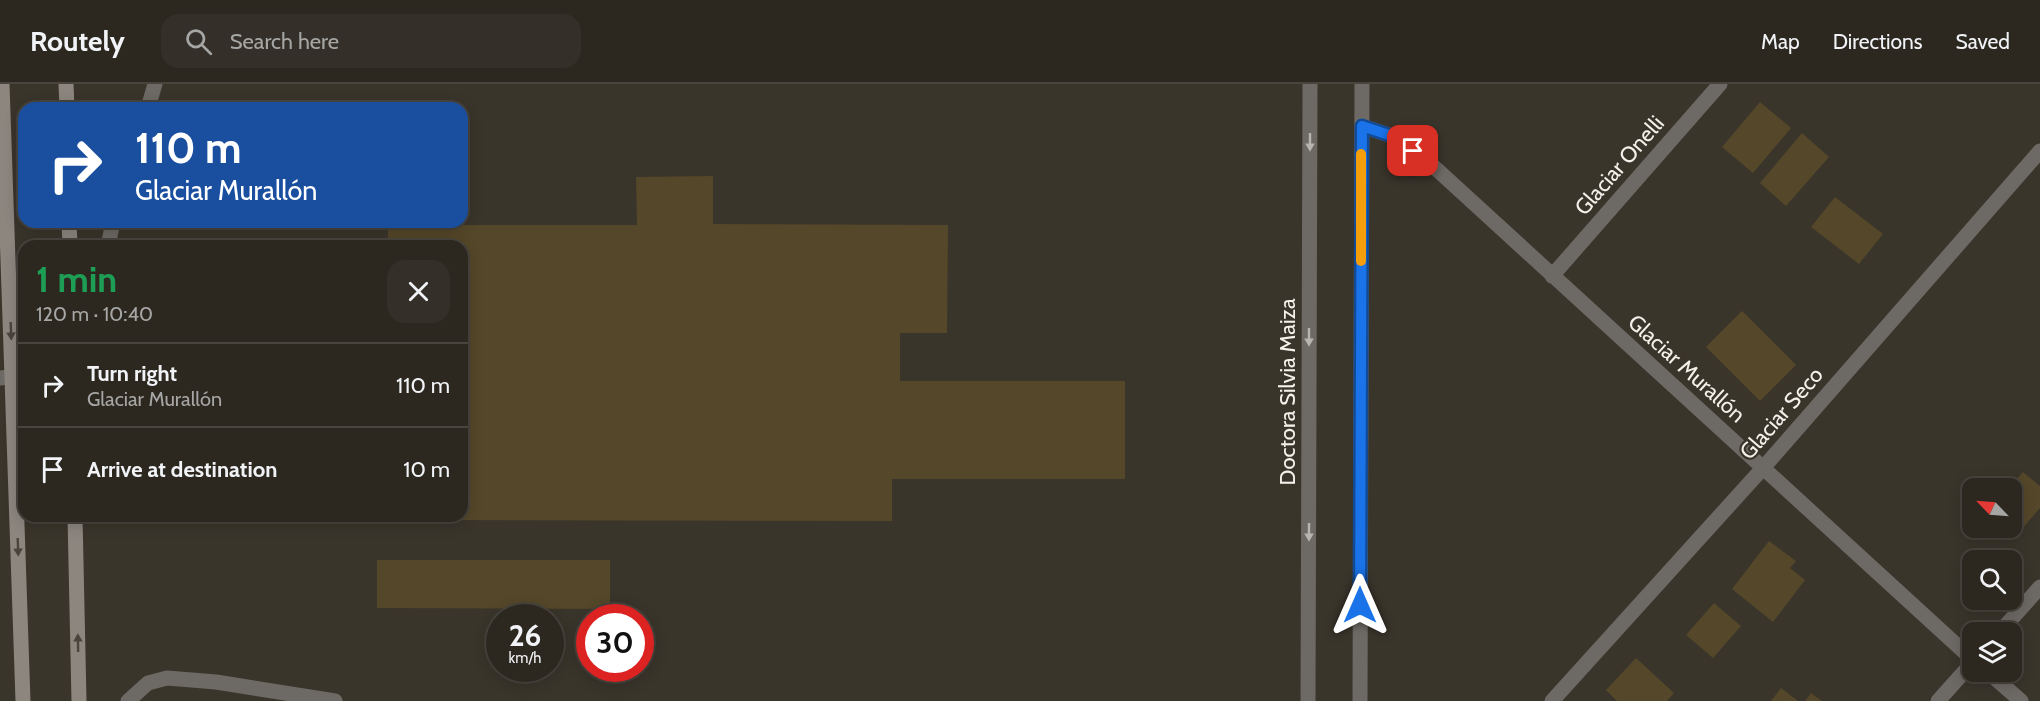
<!DOCTYPE html>
<html lang="en">
<head>
<meta charset="utf-8">
<style>
	body { margin:0; font-family:Cabin,sans-serif; background:#343029; color:#f1f3f6; height:100vh; display:flex; flex-direction:column; font-size:22px; white-space:nowrap }
	* { box-sizing:border-box; margin:0 }
	p { font-size:20px; color:#a6a6a5 }
	.icon { flex:none; width:33px; height:33px; fill:none; stroke:currentColor; stroke-width:2; stroke-linecap:round; stroke-linejoin:round }
	.map { position:relative; flex:1; overflow:hidden }
	.panel { position:absolute; left:18px; top:156px; width:450px; height:282px; display:flex; flex-direction:column; background:#2c2820; border-radius:18px; box-shadow:0 3px 15px #0003,0 0 0 2px #48443e }
	.panel>* { flex:none }
	.hud { position:absolute; left:18px; top:18px; width:450px; height:126px; border-radius:18px; box-shadow:0 3px 15px #0003,0 0 0 2px #48443e; background:#1a4fa0; color:#fff; overflow:hidden }
	.needle { width:39px; rotate:295deg }
	.controls { position:absolute; left:1962px; top:394px; display:grid; gap:12px }
	.controls a { display:grid; place-items:center; width:60px; height:60px; border-radius:12px; background:#2c2820; box-shadow:0 3px 15px #0003,0 0 0 2px #48443e; font-size:30px }
	.speed { position:absolute; left:486px; top:520px; display:flex; gap:12px; font-size:30px; font-weight:700; text-align:center }
	.speed>* { display:grid; place-content:center; width:78px; height:78px; border-radius:50%; background:#2c2820; box-shadow:0 3px 15px #0003,0 0 0 2px #48443e; line-height:1 }
	.speed small { font-size:15px; font-weight:400 }
	.speed .limit { border:9px solid #d22; background:#fff; color:#111 }
	.pin { position:absolute; display:grid; place-items:center; width:51px; height:51px; color:#fff; margin:-26px; border-radius:12px; box-shadow:0 3px 9px #0006 }
	.me { position:absolute; width:66px; margin:-33px; rotate:0deg; stroke-linejoin:round; filter:drop-shadow(0 0 4px #0008) }
	.turn { display:flex; align-items:center; gap:21px; height:126px; padding:0 18px; font-size:27px }
	.turn .icon { width:78px; height:78px; stroke-width:2.5 }
	.turn b { display:block; font-size:42px; line-height:51px }
	.round { display:grid; place-items:center; flex:none; width:63px; height:63px; border-radius:18px; background:#343029 }
	.headline { display:flex; align-items:center; justify-content:space-between; height:102px; padding:0 18px }
	h1 { font-size:36px; font-weight:700; line-height:45px; color:#1e9e55 }
	ul { padding:0; list-style:none }
	li { display:flex; align-items:center; gap:18px; height:84px; padding:0 18px; border-top:2px solid #48443e }
	li div { flex:1 }
	li b { display:block; font-size:22px }
	li em { font-style:normal }
	header { display:flex; align-items:center; gap:36px; box-sizing:border-box; height:84px; padding:0 30px; background:#2c2820; border-bottom:2px solid #48443e }
	header strong { font-size:28px }
	nav { display:flex; gap:33px; margin-inline-start:auto; font-size:21px }
	.search { width:420px; height:54px; background:#343029; display:flex; align-items:center; gap:15px; box-sizing:border-box; padding:0 21px; border-radius:18px; color:#a6a6a5; font-size:22px }
	.map>svg:first-child { display:block }
	.building { fill:#554729 }
	.lines { fill:none; stroke-linecap:round; stroke-linejoin:round }
	.street { stroke:#6d6965; stroke-width:15 }
	.secondary { stroke:#8c867f; stroke-width:15 }
	.oneway { fill:#b7b4af }
	.oneway2 { fill:#4a453c }
	.route-casing { stroke:#114b97; stroke-width:15 }
	.route { stroke:#1a73e8; stroke-width:10 }
	.slow { stroke:#f59e0b; stroke-width:10 }
	.labels { text-anchor:middle; stroke-width:4.5; stroke-linejoin:round; paint-order:stroke }
	.street-label { font-size:22px; fill:#f4f1eb; stroke:#3a352b }
</style>
</head>
<body>
<header>
<strong>Routely</strong>
<div class="search"><svg class="icon" aria-label="search" viewBox="0 0 24 24"><circle cx="10" cy="10" r="6"/><path d="M15 15l6 6"/></svg>Search here</div>
<nav><a>Map</a><a>Directions</a><a>Saved</a></nav>
</header>
<div class="map">
<svg width="2040" height="617" viewBox="0 0 2040 617">
	<rect width="100%" height="100%" fill="#3a352b"/>
	<!-- building -->
	<path class="building" d="M1760 18 1791 44 1753 89 1722 63Z
		M1802 49 1829 73 1786 122 1760 99Z
		M713 92V140L948 141 947 249H900V297H1125V395H892V437L437 436V432H462V162H388V141H637L636 93Z
		M1835 113 1883 150 1859 180 1811 143Z
		M1742 227 1796 281 1760 317 1706 263Z
		M2023 388 2040 402V424L2021 446 2012 438V405H2008Z
		M1769 457 1796 477 1790 484 1805 496 1773 538 1732 505Z
		M377 476H610V525L377 524Z
		M1714 519 1741 542 1713 574 1686 551Z
		M1636 574 1674 609 1667 617H1617L1606 606Z
		M1781 604 1798 617H1771Z
		M1811 609 1822 617H1805Z"/>
	<g class="lines">
		<!-- street -->
		<path class="street" d="M148 24 155 0
			M1362 42 1395 53 1432 81 1972 575
			M108 162 113 138
			M1552 192 1720 0
			M0 294 24 291
			M1999 549 2040 503
			M1988 588 2021 617
			M128 617 148 599 167 594 216 598 335 617
			M1308 617 1310 0
			M1360 617 1362 0
			M1552 617 1763 384 2040 67
			M1938 617 1972 579"/>
		<!-- secondary -->
		<path class="secondary" d="M2 0 23 617
			M66 0 67 24
			M69 138 70 162
			M75 432 79 617"/>
	</g>
	<!-- one-way arrows -->
	<defs><path id="oneway-solid" d="M-6-.8H1V-3.2L6.5 0L1 3.2V.8H-6Z" transform="scale(1.5)"/></defs>
	<g class="oneway">
		<use href="#oneway-solid" transform="translate(1310 58) rotate(90)"/>
		<use href="#oneway-solid" transform="translate(1309 253) rotate(90)"/>
		<use href="#oneway-solid" transform="translate(1309 448) rotate(90)"/>
	</g>
	<g class="oneway2">
		<use href="#oneway-solid" transform="translate(11 247) rotate(88)"/>
		<use href="#oneway-solid" transform="translate(18 463) rotate(88)"/>
		<use href="#oneway-solid" transform="translate(78 559) rotate(-91)"/>
	</g>
	<g class="lines">
		<!-- route casing -->
		<g class="route-casing">
			<path id="route" d="M1360 521 1362 42 1395 53 1413 67"/>
		</g>
		<!-- route -->
		<use href="#route" class="route"/>
		<!-- slow -->
		<path class="slow" d="M1361 177V70"/>
	</g>
	<g class="labels">
		<!-- street labels -->
		<g class="street-label">
			<text transform="translate(1619 81) rotate(-49)" y="8">Glaciar Onelli</text>
			<text transform="translate(1687 284) rotate(42)" y="8">Glaciar Murallón</text>
			<text transform="translate(1287 308) rotate(-90)" y="8">Doctora Silvia Maiza</text>
			<text transform="translate(1781 329) rotate(-49)" y="8">Glaciar Seco</text>
		</g>
	</g>
</svg>
<div class="controls">
<a><svg class="needle" viewBox="-14 -14 28 28"><path d="M0-13l5 13h-10z" fill="#e53935"/><path d="M0 13l5-13h-10z" fill="#a6a6a5"/></svg></a>
<a><svg class="icon" aria-label="search" viewBox="0 0 24 24"><circle cx="10" cy="10" r="6"/><path d="M15 15l6 6"/></svg></a>
<a><svg class="icon" aria-label="layers" viewBox="0 0 24 24"><path d="M12 4l9 5-9 5-9-5zM3 14l9 5 9-5"/></svg></a>
</div>
<div class="speed"><div>26<small>km/h</small></div><div class="limit">30</div></div>
<div class="pin" style="left:1413px;top:67px;background:#d93025"><svg class="icon" aria-label="arrive" viewBox="0 0 24 24"><path d="M6 21V4h12l-3 4 3 4H6"/></svg></div>
<svg class="me" style="left:1360px;top:521px" viewBox="-20 -20 40 40"><path d="M0-17L14 15 0 8-14 15z" fill="#1a73e8" stroke="#fff" stroke-width="4"/></svg>
<div class="hud">
<div class="turn"><svg class="icon" aria-label="right" viewBox="0 0 24 24"><path d="M7 20v-9h11M14 6l5 5-5 5"/></svg><div><b>110 m</b>Glaciar Murallón</div></div>
</div>
<section class="panel">
<div class="headline"><div><h1>1 min</h1><p>120 m · 10:40</p></div><a class="round"><svg class="icon" aria-label="close" viewBox="0 0 24 24"><path d="M6 6l12 12M18 6L6 18"/></svg></a></div>
<ul>
<li><svg class="icon" aria-label="right" viewBox="0 0 24 24"><path d="M7 20v-9h11M14 6l5 5-5 5"/></svg><div><b>Turn right</b><p>Glaciar Murallón</p></div><em>110 m</em></li>
<li><svg class="icon" aria-label="arrive" viewBox="0 0 24 24"><path d="M6 21V4h12l-3 4 3 4H6"/></svg><div><b>Arrive at destination</b></div><em>10 m</em></li>
</ul>
</section>
</div>
</body>
</html>
